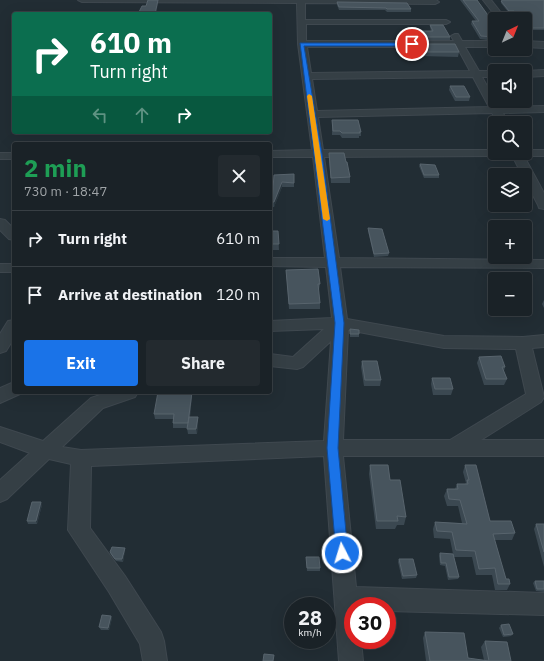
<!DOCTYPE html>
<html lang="en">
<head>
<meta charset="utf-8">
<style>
	body { margin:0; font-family:"IBM Plex Sans",sans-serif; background:#232a2f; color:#f1f3f6; height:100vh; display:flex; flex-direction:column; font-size:15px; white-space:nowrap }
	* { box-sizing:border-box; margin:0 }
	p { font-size:13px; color:#9fa4a7 }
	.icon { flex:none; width:22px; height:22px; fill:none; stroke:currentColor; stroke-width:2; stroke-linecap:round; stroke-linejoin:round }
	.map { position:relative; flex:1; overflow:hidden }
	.drawer { position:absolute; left:12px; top:142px; width:260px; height:252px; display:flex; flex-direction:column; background:#1a2227; border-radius:4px; box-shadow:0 4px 16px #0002,0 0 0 1px #383f44 }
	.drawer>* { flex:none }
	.hud { position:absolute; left:12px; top:12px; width:260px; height:122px; border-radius:4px; box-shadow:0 4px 16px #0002,0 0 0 1px #383f44; background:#0b6e4f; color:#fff; overflow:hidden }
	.needle { width:26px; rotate:43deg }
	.tools { position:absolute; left:488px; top:12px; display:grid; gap:8px }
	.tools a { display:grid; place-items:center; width:44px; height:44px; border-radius:4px; background:#1a2227; box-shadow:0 4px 16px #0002,0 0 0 1px #383f44; font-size:20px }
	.speed { position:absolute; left:284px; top:597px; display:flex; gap:8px; font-size:20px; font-weight:700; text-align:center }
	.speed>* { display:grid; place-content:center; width:52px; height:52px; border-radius:50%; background:#1a2227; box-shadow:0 4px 16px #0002,0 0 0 1px #383f44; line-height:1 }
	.speed small { font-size:10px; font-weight:400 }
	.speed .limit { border:6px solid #d22; background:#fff; color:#111 }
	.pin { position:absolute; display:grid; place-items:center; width:34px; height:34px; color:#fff; margin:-17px; border:2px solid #fff; border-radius:50%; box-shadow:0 1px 4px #0007 }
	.me { position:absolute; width:44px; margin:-22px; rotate:355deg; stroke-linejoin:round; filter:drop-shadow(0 0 3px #0008) }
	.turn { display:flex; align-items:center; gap:14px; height:84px; padding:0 12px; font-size:18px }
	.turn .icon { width:52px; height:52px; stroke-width:2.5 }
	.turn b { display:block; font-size:28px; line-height:34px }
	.lanes { display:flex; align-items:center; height:38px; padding:0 12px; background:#0003; justify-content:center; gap:20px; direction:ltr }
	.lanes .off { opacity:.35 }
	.round { display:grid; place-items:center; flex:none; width:42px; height:42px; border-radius:4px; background:#232a2f }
	.head { display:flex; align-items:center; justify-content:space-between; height:68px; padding:0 12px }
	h1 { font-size:24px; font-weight:700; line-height:30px; color:#1e9e55 }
	.primary-button { display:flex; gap:8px; margin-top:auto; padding:8px 12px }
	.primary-button a { flex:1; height:46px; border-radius:4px; background:#1a73e8; color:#fff; font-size:16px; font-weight:700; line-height:46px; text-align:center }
	.primary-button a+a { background:#232a2f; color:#f1f3f6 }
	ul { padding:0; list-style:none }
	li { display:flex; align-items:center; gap:12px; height:56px; padding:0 12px; border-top:1px solid #383f44 }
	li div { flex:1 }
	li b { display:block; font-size:15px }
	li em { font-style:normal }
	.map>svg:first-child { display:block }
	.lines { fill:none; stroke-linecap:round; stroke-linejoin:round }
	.minor-casing { stroke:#3f484f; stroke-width:2 }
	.minor { fill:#353f45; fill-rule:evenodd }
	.wall { fill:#3b4851 }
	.shaded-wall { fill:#2c3840 }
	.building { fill:#47545d; stroke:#58646d }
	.route { fill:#1a73e8; stroke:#114b97 }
	.slow { fill:#f59e0b }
</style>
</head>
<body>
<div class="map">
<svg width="544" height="661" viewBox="0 0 544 661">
	<rect width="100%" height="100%" fill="#222d34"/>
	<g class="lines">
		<!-- minor casing -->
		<g class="minor-casing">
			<path id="minor" d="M78 0H436L439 2 435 4 305 3V20H446L450 22 446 24H306V41H454L451 36 455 34H458L462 41H495V47H465L479 71H495V77H482L499 107 544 106V112L503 113 508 123H498L492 113 318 117 323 150H495V153H501L499 155 495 156 324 157 339 258 544 260V268L340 267 347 319 444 336 523 337 544 335V347L532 348 544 397 541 402 481 440H544V456H343L356 587 544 593V615L387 611V606H353V640H361L363 661H339L324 456 91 466 90 528 125 576 161 632 164 641 167 661H143L140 644 109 592 68 530 71 464 49 459 7 499 0 502V480L30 453 0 442V427L43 441 91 398 109 392H138L135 397 103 408 62 447 81 450 324 441 331 341 303 367 297 369 270 366V354L293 357 324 329 270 331V321L332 318 326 267 270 266V258H325L313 157H270V151L312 150 298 44 297 3 82 2ZM307 47H457L470 71 311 73ZM473 77 489 107 317 111 312 79ZM348 330 444 348 516 349 526 394 450 440H343Z
				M483 0H491L506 19H498Z
				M525 41 544 42V48L525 47Z
				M544 70V76L525 77V71Z
				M525 150H544V156H524L544 193V209L539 208 538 205 525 180V175H522L511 153H525Z
				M0 153H14V159H0Z
				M0 219 5 220 14 229V240L9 239 0 230Z
				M0 264H14V272H0Z
				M14 320V338L6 351 0 353V334L8 321Z
				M14 382V392H21L20 394 0 403V388Z"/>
		</g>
		<!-- minor -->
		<use href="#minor" class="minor"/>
	</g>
	<!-- wall -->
	<path class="wall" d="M460 0H477L495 25V41L480 39 471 24 472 21H476Z
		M544 0V30H525V19H516L514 13H509L501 3V1Z
		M337 2 411 9V12H387L385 10H339L337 5Z
		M430 25 450 37V40H412L409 33V31H431L430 27Z
		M417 44 459 52 458 57 420 56 416 48Z
		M450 86 470 97 469 101H455L449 90Z
		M332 120 361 132V136H359V138H342L340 135H332Z
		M329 153 350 177V183H331L329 159Z
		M420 164 439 175V178H424L419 166Z
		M294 174V187H282L274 207H272L274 175Z
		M368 228 389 253 388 256 374 257 368 231Z
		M270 231H278L279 250H270Z
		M286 270 320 284 319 290H318L320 303V309H289Z
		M544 300V308L542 304Z
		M350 329 359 334V337H350Z
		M479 357 505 367 504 371 507 379 504 385H484L477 363Z
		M362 361 381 380 380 386H364L361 367Z
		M432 378 453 389 451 395H433L431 384Z
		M192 396 190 417H198V422L197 434H188L187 428H173V419H155L154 414Z
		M370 465 390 480 406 517 404 525H397L395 529H376L369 474Z
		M465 465 490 521 515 533 512 540H494L506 579 510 584 507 590H495L492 575H476L472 557H454L459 577 458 579 448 580 445 566 440 565 439 556 440 553 453 554 450 539 434 538 433 529 435 522 462 523 458 506H447L444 496 447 489H455L457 484H465L466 483 463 472Z
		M42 505 37 524H28L27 521Z
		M536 524H544V567L534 529Z
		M125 548V550L123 562 116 561 111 555 110 552Z
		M306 557 320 568V571H307Z
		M399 559 417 575 416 578 402 579 398 562Z
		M535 581H544V592L536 591 533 583Z
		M111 616 112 618 109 630H101L99 627Z
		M501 625 513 634 511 636 503 637 499 628Z
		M425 632 468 658 484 660 481 647 485 641 511 661H426L423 638Z"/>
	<!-- shaded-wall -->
	<path class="shaded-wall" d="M158 0V4L156 14H155Z
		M282 182V187L274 207V202Z
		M192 392V396L188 428V423Z
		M198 417V422L197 434 196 429Z
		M41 502 42 505 37 524 36 521Z
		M125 548V550L123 562 122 559Z
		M111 616 112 618 109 630 108 628Z"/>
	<!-- building -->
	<path class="building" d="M148 0H158L155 14H138L142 6H146Z
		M463 0H477L495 25V37L481 36 472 21H479Z
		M503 0H544V28H525V19H517L514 11H509L501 1Z
		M337 2 407 3 411 9H387L386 8 339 7Z
		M430 25H443L450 37H412L409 31H433Z
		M417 44H455L459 52H421Z
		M450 86H464L470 97H456Z
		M332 120H358L361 132H359L360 133H342L340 131H333Z
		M329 153H344L346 162H347L350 177 331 178Z
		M420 164 435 165 439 175H424Z
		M294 174V183L282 182 274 202H272L274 175Z
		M368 228 382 229 389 253 374 254Z
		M270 231H278L279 244H270Z
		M318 269 320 284H318L320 303 289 304 286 270Z
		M350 329 359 330V334H350Z
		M501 356 505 367H502L507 379H486L479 357Z
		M362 361H377L381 380H365Z
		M432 378H450L453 389H435Z
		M158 392H192L188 423H173L174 414H154Z
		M189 417H198L196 429H187Z
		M370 465H388L390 480H400L406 517 397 516 398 521H377Z
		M465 465H476L490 521H511L515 533 493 534 506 579H509L510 584H498L495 568 479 569 475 551 456 550 452 532 437 531 435 522 467 524 460 500 449 499 447 489H458L457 484H468L467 480H469Z
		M32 502H41L36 521H27Z
		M536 524H544V552Z
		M112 547 125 548 122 559H115L110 552Z
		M440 553 453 554 459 577H449L446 563H441Z
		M306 557H319L320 568H307Z
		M399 559H413L417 575 403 576Z
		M535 581H544V589H537Z
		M102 615 111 616 108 628 99 627Z
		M509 624 513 634 504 635 501 625Z
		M425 632 464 633 468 658 489 661 485 641 507 642 511 661H430Z
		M264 654 274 655 273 661H263Z"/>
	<!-- route -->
	<path class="route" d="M300 43H412L414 44 412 46H304L322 154 344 323 338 448 348 553 346 557 342 559 338 557 336 553 327 448 335 323Z"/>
	<!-- slow -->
	<path class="slow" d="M309 94 312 96 330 219 327 221 323 219 307 96Z"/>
</svg>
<div class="tools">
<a><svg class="needle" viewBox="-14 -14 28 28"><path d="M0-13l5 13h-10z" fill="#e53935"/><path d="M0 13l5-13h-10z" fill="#9fa4a7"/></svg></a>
<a><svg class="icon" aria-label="sound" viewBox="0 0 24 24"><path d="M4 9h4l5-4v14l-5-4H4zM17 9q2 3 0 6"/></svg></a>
<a><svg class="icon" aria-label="search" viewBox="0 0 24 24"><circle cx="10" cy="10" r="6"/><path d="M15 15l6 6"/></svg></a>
<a><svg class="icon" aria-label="layers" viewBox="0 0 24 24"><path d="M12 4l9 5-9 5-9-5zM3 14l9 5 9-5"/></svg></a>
<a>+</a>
<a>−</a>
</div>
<div class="speed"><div>28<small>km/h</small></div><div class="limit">30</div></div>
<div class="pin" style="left:412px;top:44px;background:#d93025"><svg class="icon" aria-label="arrive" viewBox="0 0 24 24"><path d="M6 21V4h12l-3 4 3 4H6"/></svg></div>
<svg class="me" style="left:342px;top:553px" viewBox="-20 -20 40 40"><circle r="17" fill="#1a73e8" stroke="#fff" stroke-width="3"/><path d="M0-11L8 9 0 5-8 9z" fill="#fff"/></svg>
<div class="hud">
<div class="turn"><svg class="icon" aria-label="right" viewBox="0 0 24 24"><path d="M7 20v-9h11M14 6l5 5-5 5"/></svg><div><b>610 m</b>Turn right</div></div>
<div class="lanes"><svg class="icon off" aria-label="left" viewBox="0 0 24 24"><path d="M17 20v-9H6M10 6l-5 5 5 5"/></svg><svg class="icon off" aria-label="ahead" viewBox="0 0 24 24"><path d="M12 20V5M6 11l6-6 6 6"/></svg><svg class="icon" aria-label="right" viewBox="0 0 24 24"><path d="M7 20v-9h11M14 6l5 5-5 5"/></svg></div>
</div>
<section class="drawer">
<div class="head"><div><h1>2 min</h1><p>730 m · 18:47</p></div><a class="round"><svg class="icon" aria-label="close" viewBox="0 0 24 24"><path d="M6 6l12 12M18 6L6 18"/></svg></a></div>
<ul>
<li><svg class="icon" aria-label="right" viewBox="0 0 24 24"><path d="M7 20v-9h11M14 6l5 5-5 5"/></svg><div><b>Turn right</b></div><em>610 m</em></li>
<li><svg class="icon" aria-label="arrive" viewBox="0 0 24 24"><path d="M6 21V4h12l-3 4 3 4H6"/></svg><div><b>Arrive at destination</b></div><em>120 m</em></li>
</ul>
<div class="primary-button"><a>Exit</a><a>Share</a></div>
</section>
</div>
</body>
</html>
